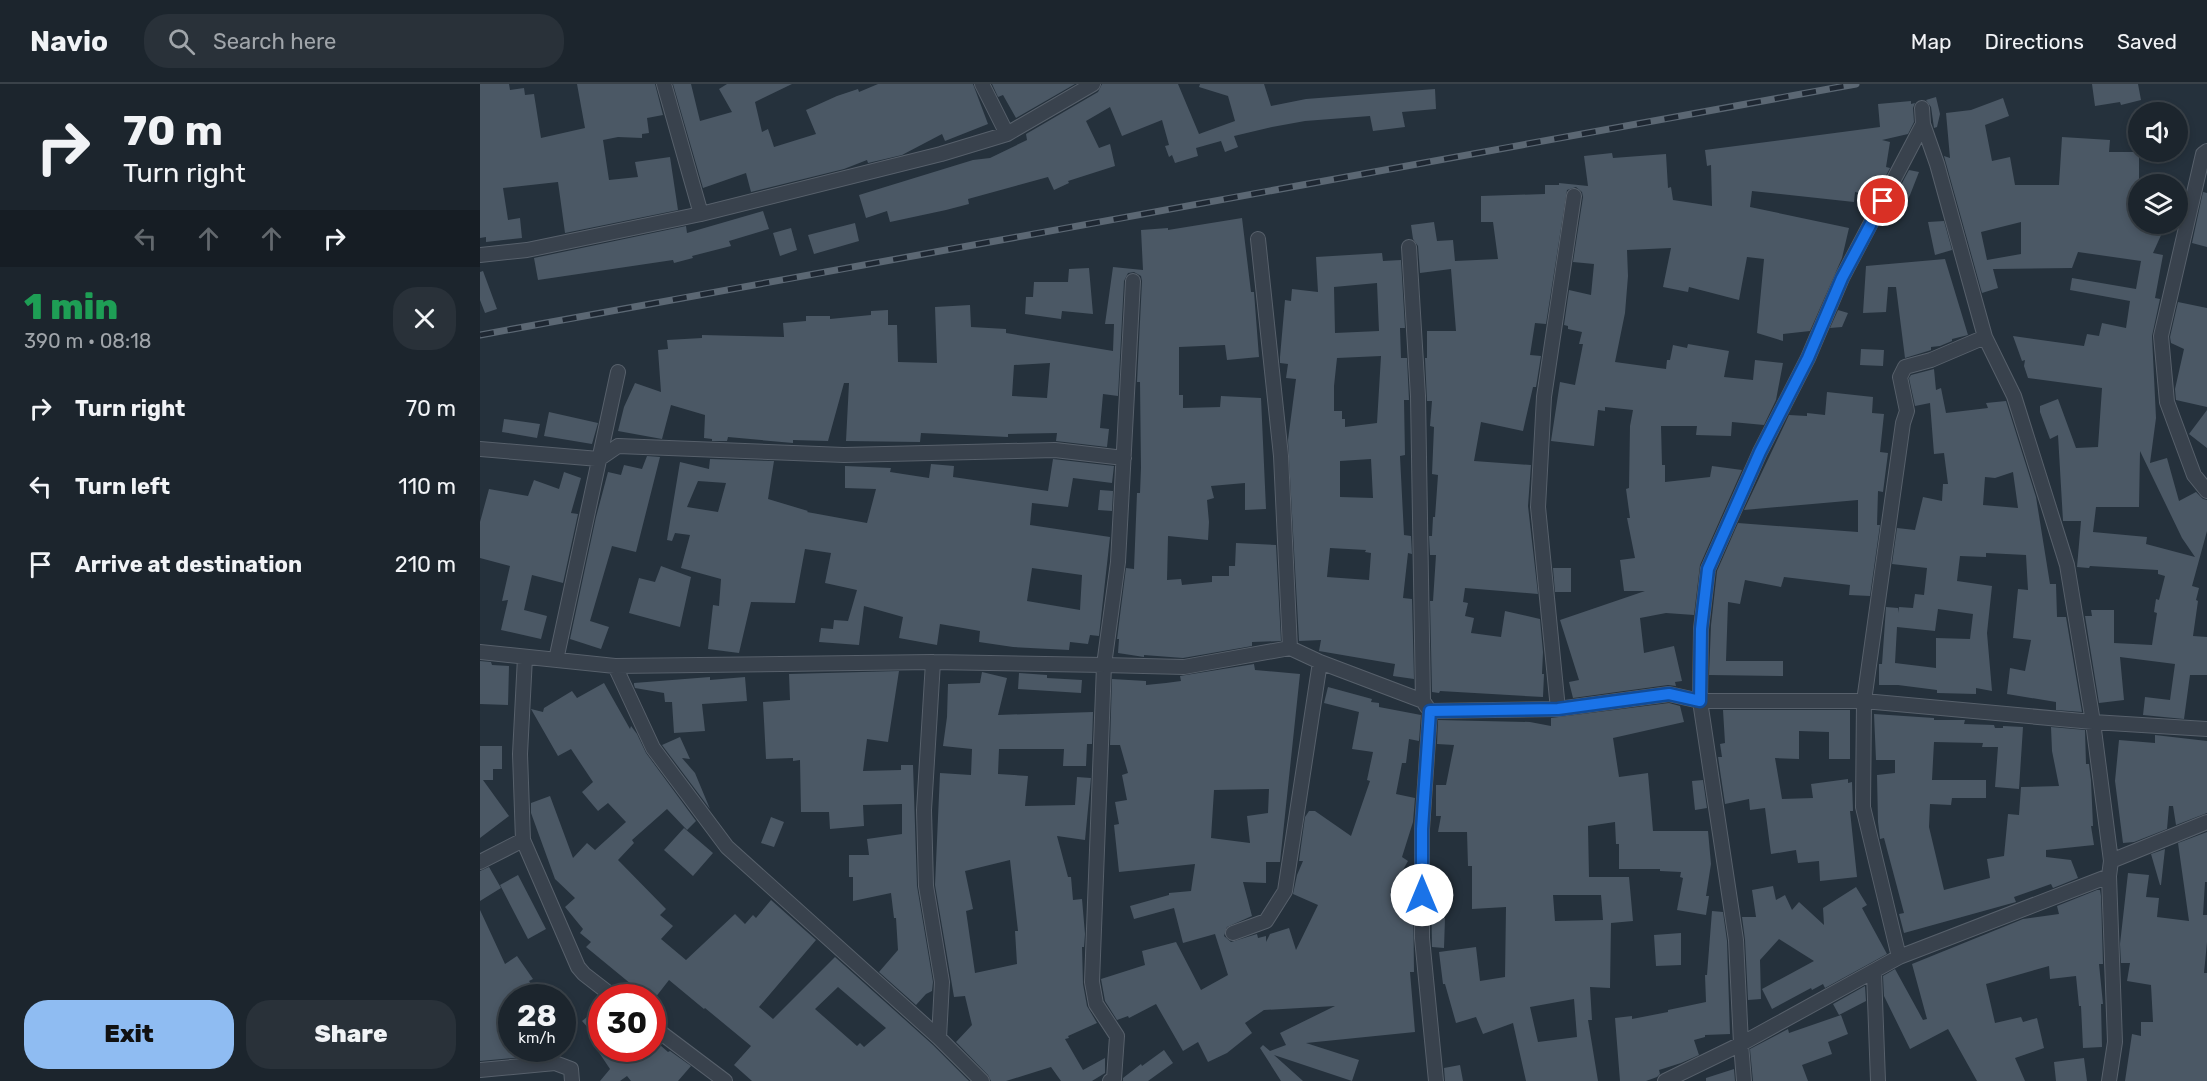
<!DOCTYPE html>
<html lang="en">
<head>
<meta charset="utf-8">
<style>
	body { margin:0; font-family:Rubik,sans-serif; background:#293139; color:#f1f3f6; height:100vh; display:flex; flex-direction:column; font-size:22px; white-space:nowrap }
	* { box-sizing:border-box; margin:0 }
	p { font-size:20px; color:#a0a5aa }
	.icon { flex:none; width:33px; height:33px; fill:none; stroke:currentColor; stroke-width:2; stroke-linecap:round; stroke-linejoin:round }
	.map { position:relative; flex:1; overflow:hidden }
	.side { display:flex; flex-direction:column; background:#1c252d; width:480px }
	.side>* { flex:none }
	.guide { background:#1c252d; color:#f1f3f6; overflow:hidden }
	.buttons { position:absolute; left:1648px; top:18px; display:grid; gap:12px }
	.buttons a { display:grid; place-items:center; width:60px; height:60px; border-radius:50%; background:#1c252d; box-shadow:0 3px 9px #0003,0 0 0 2px #3a4249; font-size:30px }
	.speed { position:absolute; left:18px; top:900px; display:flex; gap:12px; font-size:30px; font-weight:700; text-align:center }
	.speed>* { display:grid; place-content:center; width:78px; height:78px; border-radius:50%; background:#1c252d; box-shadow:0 3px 9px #0003,0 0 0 2px #3a4249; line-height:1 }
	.speed small { font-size:15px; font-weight:400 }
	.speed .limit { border:9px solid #d22; background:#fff; color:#111 }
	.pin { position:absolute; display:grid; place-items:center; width:51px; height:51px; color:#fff; margin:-26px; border:3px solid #fff; border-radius:50%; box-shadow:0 2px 6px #0007 }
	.me { position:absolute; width:66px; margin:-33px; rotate:0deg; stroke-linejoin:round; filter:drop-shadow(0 0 4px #0008) }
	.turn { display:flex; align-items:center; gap:21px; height:126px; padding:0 24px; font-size:27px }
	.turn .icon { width:78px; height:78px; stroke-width:2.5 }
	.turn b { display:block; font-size:42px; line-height:51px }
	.lanes { display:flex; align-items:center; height:57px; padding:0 24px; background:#0003; justify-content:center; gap:30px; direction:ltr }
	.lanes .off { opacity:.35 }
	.round { display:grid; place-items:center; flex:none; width:63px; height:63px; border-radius:24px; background:#293139 }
	.headline { display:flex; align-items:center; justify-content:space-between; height:102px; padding:0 24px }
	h1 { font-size:36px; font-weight:800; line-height:45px; color:#1e9e55 }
	.action { display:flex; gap:12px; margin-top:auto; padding:12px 24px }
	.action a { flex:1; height:69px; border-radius:24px; background:#8fbcf2; color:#111; font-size:24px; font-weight:800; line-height:69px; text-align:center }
	.action a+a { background:#293139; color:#f1f3f6 }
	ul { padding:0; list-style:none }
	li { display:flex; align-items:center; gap:18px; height:78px; padding:0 24px }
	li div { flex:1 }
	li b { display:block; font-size:22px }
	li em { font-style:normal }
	header { display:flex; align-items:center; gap:36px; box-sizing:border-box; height:84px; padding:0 30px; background:#1c252d; border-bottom:2px solid #3a4249 }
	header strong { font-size:28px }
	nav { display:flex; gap:33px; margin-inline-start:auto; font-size:21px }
	.search { width:420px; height:54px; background:#293139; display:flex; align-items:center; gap:15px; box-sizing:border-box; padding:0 21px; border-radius:24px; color:#a0a5aa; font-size:22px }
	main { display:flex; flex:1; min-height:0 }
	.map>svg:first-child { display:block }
	.building { fill:#4b5865; fill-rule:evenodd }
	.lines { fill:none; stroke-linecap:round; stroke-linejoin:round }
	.street-casing { stroke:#57606b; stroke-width:16 }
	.street { stroke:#39424d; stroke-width:14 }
	.rail-casing { stroke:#5b6773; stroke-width:7 }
	.rail { stroke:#1e2732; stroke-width:4.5; stroke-dasharray:14; stroke-linecap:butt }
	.route-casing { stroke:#114b97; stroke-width:15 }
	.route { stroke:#1a73e8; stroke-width:10 }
</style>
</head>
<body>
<header>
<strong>Navio</strong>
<div class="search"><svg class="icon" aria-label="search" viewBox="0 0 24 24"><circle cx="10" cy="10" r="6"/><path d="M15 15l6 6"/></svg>Search here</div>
<nav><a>Map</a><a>Directions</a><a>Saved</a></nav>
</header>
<main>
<section class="side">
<div class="guide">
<div class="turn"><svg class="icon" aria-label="right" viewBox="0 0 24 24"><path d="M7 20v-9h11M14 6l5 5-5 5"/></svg><div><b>70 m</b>Turn right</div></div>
<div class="lanes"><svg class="icon off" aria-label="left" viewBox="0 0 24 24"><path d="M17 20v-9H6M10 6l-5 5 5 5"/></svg><svg class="icon off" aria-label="ahead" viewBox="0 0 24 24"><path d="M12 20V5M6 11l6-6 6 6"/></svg><svg class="icon off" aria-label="ahead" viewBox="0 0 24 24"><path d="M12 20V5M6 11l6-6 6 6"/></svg><svg class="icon" aria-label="right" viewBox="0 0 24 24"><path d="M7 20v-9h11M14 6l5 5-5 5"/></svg></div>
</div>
<div class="headline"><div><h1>1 min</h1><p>390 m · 08:18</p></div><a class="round"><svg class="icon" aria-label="close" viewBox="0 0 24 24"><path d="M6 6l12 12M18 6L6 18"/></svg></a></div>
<ul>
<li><svg class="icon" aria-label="right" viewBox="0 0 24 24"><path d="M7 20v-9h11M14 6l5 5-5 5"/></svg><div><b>Turn right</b></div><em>70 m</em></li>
<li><svg class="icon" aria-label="left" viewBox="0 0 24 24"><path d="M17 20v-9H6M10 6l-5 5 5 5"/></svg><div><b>Turn left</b></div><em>110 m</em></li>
<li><svg class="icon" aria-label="arrive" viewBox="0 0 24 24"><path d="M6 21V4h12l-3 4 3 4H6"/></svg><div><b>Arrive at destination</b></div><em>210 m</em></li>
</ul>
<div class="action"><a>Exit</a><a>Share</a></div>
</section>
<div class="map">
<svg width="1727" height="997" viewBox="0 0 1727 997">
	<rect width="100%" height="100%" fill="#25313c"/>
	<!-- building -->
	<path class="building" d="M0 0H29L30 6 44 4 45 11 54 10 61 54 105 44 97 0H175L183 31 167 34 169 49 162 50V54L138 53 123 56 129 96 158 93 155 78 190 73 198 126 85 149 78 98 23 104 28 136 40 134 42 154 6 158V153L0 154Z
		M193 0H211L220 37 252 28 239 5 247 0H312L275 18 282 48 288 45 294 63 336 50 326 26 357 12 378 5 379 8 398 0H493L508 40 465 57 462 50 422 71 388 79 387 76 364 85 271 108 266 89 223 104Z
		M512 0H595L536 34 523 11 518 13Z
		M622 0H698L719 50 755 37 748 12 719 3 720 0H784L791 22 826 15 955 5 956 25 922 28 925 43 893 47 890 32 825 37 792 43 754 52 758 63 745 68 741 57 716 64 718 72 695 79 692 71 689 73 685 62 689 61 682 36 642 52 630 23 606 37 619 64 630 60 635 82 588 97 589 99 574 106 568 93 488 115 489 120 466 126 410 138 407 127 386 134 379 111 493 76 510 74 547 56 546 50 618 8Z
		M1612 0H1658L1661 16 1641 21 1640 18 1615 22Z
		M1456 13 1460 30 1457 43 1454 44 1451 23 1446 16Z
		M1523 14 1529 32 1505 41 1512 77 1530 73 1535 101H1579L1582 53 1630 56 1629 68H1659V140H1686L1673 169 1683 171 1675 214 1680 215 1672 252 1676 334 1670 379 1687 374 1699 417 1716 408 1723 415 1727 416V447L1712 502 1719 504 1716 516 1718 517 1713 552 1727 553V591H1710L1704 635 1663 631 1665 613 1690 616 1695 580 1640 573 1644 616 1619 619 1605 532H1612L1611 526H1634V559L1672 561 1677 529 1674 528 1676 515 1679 516 1685 492 1678 490V486L1610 482 1609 484 1597 483 1601 437H1583L1578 351 1570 355 1560 328V322L1578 315 1596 364 1618 363 1622 304 1548 294 1544 282 1545 276 1542 277 1533 252 1604 262 1607 250 1619 252 1622 239 1646 244 1650 217 1590 206 1592 194 1656 205 1661 177 1598 168 1592 184 1513 185 1518 204 1502 209 1464 72 1470 74 1466 29 1491 26ZM1541 138V170L1507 176 1501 148ZM1660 367 1702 454 1715 473 1666 460 1667 453 1613 448 1616 423H1659Z
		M1431 17V20L1435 19 1433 24 1434 38 1428 50 1402 56 1410 58 1406 83 1410 84 1395 112 1375 108 1374 118 1272 107 1270 123 1369 144 1362 174 1330 247 1303 250V257L1277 249 1284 175 1267 173 1259 216 1209 203 1208 208 1183 203 1191 164 1147 166 1148 192 1145 229 1135 278 1186 285 1187 276H1190L1193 261 1207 264 1208 260 1249 267 1244 293 1273 296 1275 276 1303 279 1296 316 1284 341 1252 338 1251 352 1216 351 1217 342H1181L1182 381H1185V398L1230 393 1232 382 1262 386 1220 481 1214 531 1186 529 1160 534 1164 569 1194 562 1202 597 1195 598 1196 602 1188 601 1093 614 1089 598 1099 596 1080 536 1165 507H1144L1140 476 1155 474 1147 434H1150L1146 405 1149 404 1150 342 1153 326 1125 323V327L1118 326 1114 362 1071 357 1080 298 1095 301 1103 260H1099L1102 248 1088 245V242L1084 241 1089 206 1111 211 1114 180 1093 178 1103 113 1102 108 1096 103 1087 106 1066 240 1055 239 1050 271 1061 272 1056 303H1053L1043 347 1001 338 994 377 1051 381 1048 422 1058 510 985 504 983 518 988 519 985 532 994 534 991 549 1021 553 1025 527 1060 535 1063 568 1062 590H1064L1063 613 960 607 959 609 952 608 950 517H953L956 471H950L949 452H952L953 433H955L958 391 952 390 954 343 950 342 952 317H947L945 274H947V247H976L971 185 940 189 938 162 933 155 931 141 954 138 957 157 973 156 975 177 1018 175 1013 138H1001V112L1065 110V101H1079V99L1108 102 1104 72 1132 69 1133 74 1186 70 1188 104 1191 103 1193 116 1232 122 1231 81 1227 82 1225 66 1400 43 1398 20Z
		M1429 86 1439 88 1430 111 1426 118 1413 116Z
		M1723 108 1727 109V163L1712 159Z
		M283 127 289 145 249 157 251 162 212 172 213 174 194 179 193 176 58 196 54 174 206 142 207 149Z
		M762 134 771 208H774L779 273 747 276 745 261 699 263V311H703V324L740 323 741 312 781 314 786 425 765 426V399L731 402 734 414 727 416 729 438 728 456 688 452 687 496 701 495 702 501 732 498V492H749V482H755L756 459 796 461 801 557 772 558V562L703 574 664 571V573L638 569 639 555H637L646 484 654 485 657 409H660L661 384 660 298H657L662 197 661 192 654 188 648 189 644 197 638 312 623 310 620 344 629 345 627 363 576 357 577 349 528 350V353L441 349 440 358 366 357 369 299H364L348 357 313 356V359L248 353 247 357H232V355L224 354 225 331 191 321 182 355 138 347 144 323 155 299 181 308 178 266 188 265 187 256 222 254V251L304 253 303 239 326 237V232H350V235L391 231V227L408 226V241H417L418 278 457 279 455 223 490 221 491 243 526 245V249L633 267 634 240H625L633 183 663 186 661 146 688 144V146ZM570 279 567 314 532 312 534 281Z
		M1464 137 1472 166 1455 171 1448 138Z
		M375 139 379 157 334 170 328 151Z
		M311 144 317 166 300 172 293 149Z
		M902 169 903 177 921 176 925 244H920L921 274H927L929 316H924L925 371 920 372 924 451 931 452 932 470 928 469 923 514 932 515 934 595 913 592 915 580 839 567 841 556 819 557 808 356 816 295 806 294 808 280 800 279V273L805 216 811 217 812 205 838 208 836 173ZM897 199 899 247 855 249 854 203ZM901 272 897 339 865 343V335H862V327H854V302L857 274ZM891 375 893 414 860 413V377ZM850 464 886 466 885 468 891 469 889 496 847 493Z
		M1465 175 1488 251 1472 255V257L1460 262 1451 263V266L1448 267 1425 274 1416 203H1408L1406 228 1383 229 1386 182Z
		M609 184 613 230 582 227 581 235 545 230 546 213H553L554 198H588L589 185Z
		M3 187 17 225 5 229 0 216V188Z
		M1698 218 1727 224V323L1696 316 1695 305 1704 265 1691 259 1690 253Z
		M1358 226 1368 229 1362 243 1350 244Z
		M1381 265 1404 266 1403 282 1380 281Z
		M1454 285 1456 306 1461 304 1466 329 1508 324 1506 319 1526 317 1556 413 1570 500H1576L1577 533H1586L1602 628 1576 626V618L1527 610 1530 584 1545 587 1551 556 1533 554 1538 505 1548 506 1546 471 1506 469V473L1480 472 1477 497 1512 502 1507 549 1512 607 1496 604V610L1457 609V606L1418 601H1399V580H1402L1406 523 1418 524V529L1419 523 1433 524 1435 510 1444 511 1447 484 1412 480 1417 444 1435 446 1443 413 1462 417 1463 400H1468L1464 369 1454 370 1450 319 1435 322 1429 294 1431 291ZM1533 388 1538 424 1503 421 1505 393 1515 394ZM1458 525 1493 530 1490 555 1456 554V584L1415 579 1417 543 1455 547Z
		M1347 308 1393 313 1392 329 1404 330 1400 368 1408 369 1403 408 1398 407 1397 441H1400L1390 512 1369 511 1370 501 1304 493 1301 503 1265 496 1260 520 1248 518 1246 577H1303V592L1229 591 1231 541 1237 487 1258 439 1378 448V416L1264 426 1309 331 1327 332V329L1345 331Z
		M1727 326V364L1709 350Z
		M69 328 118 339 112 360 64 352Z
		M24 335 60 340 57 354 22 348Z
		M167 372 180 373 156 468 132 462 110 537 129 543 121 565 90 555 116 433 128 388 141 391 144 381 162 385Z
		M230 375 294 377 288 415 328 427 327 428 387 439 396 405 365 404V382L411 384 410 388 449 394 451 380 474 382 473 393 568 407 573 375 634 382 632 399 593 394 588 423 552 419 550 441 630 453 619 552 610 551 608 560 590 558 589 566 533 563 499 558 500 547 460 540 457 561 419 554 423 533 384 522 379 561 339 558 341 544 353 545 354 536 368 537 377 506 345 499 351 469 325 465 315 519 271 518 259 569 228 565 233 521 239 522 241 495 201 484 210 451 195 449 192 457 187 456 200 378 229 385ZM218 397 246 399 238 428 207 423ZM552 484 602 491 600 526 547 517Z
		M84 388 101 394 91 429 98 430 83 499 52 491 44 526 67 532 61 555 21 546 28 516 22 517 30 482 0 474V438L9 405 48 412 54 396 79 405Z
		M620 406 633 407 632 427 618 426Z
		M181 482 211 493 200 543 149 529 159 494 175 498Z
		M1073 484H1091V508H1075Z
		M0 577 11 578 12 581 29 582 28 621 0 620Z
		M774 580 775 586 820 590 800 778H786V799L763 798 772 832 747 843 744 852 751 858 777 850 778 854 786 852V858L790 850 809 844 816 866 838 821 813 810 817 791 823 777H819L825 733 829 727H835L871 752 890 697 887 696 893 668 872 665 879 628 844 619 848 603 892 615 891 618 899 619V623L941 631 939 657 929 655 926 679H922L916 710 935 714 933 738 922 773 928 777 910 809 933 808 934 888H930L935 948 826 959 879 976 872 997 794 971 823 997H801L780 964 783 961 790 967 806 961 800 949 855 922 784 926 765 939 772 949 747 969 728 978 718 958 703 967 676 920 649 934 648 932 637 936 625 917 621 895 665 881 662 867 696 858 721 906 748 891 735 850 703 859 694 824 654 835 650 822 689 811V809L711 807 715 780 639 788 634 741 639 740 635 718 647 716 642 691 648 689 640 661H630L632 595 666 597V601L686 599 701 597 700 592ZM789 705 788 729 767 732 770 759 731 754 734 706Z
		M419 587 408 658 387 655 383 687 421 686V681H433L437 802 453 898 452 907 446 910 436 921 399 888 418 866 416 834H414L411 809 373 817V793H369V771H389L387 755 422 750V720L383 721 384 742 350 745 349 728H321L320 676 313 677V674L286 675 283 618 310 616 309 590Z
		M502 588 527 594 518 631 613 628 612 660H607L606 682H583L584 665H519L518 690 548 692 545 722 595 721 597 693 611 694 605 756 577 752 588 793H591L593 816 602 815 605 850 604 863H602L603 900 607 922 617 939 588 952 589 954 585 955 603 986 625 974V989L612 997H581L571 983 526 997H511L508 991 476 958 492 941 485 912 474 913 455 801 460 689 491 691 492 665 463 662 467 633 468 600 500 599ZM530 776 538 847H535L537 880 495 889 486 827 493 825 485 787Z
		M539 589 567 591V594L602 596 601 609 538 605Z
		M230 593V596L265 593 267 617 222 620 225 647 194 649 192 618H185L184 609 155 604 154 601V599Z
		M124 599 150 645 151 642 157 650 166 669 216 737 207 746 187 725 152 756 154 759 138 776 186 825 180 831 193 842 181 855 206 876 255 830 265 840 273 831 276 834 291 816 336 856 279 923 293 935 355 873 453 961 489 997H272L254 981 271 962 225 924 224 925 189 896 175 914H168L106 863 111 858 100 849 103 845 85 823 95 814 75 795 51 729V719L70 712 93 774 107 759 115 766 146 738 128 719 118 727 102 708 113 698 91 665 78 672 51 625 63 628 64 624 92 607 97 614ZM358 903 406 944 384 963 380 959 377 962 335 925Z
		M1189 619 1200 622 1204 638 1133 654 1139 693 1168 689 1173 747H1228L1231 780 1226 812H1229L1226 831 1197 826 1203 794 1200 793 1201 788 1180 787V785H1139V760H1136L1135 738 1108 742 1109 793H1149L1153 837 1131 839 1130 904 1110 903 1112 936H1108L1118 997H1046L1033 939 1003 950 996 933 976 939 965 900H963L959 868 996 863 1000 897 1025 893 1026 823 992 825V782H988L987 748H958L961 732H956V701H966L974 661 957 660 958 636 1050 638 1071 642V634ZM1073 811H1121L1123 836 1075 837ZM1094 915 1097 953 1058 958 1050 923Z
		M1243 626H1370V675H1349V648L1319 647V675L1295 674 1302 715 1333 714 1331 700 1368 695V699L1372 698 1373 727H1370L1377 793 1340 797 1339 777 1318 779 1316 766 1291 770 1285 724 1270 726 1269 715 1245 720 1238 673H1242L1240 660 1245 659Z
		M1394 630 1454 634V636H1485L1484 640 1514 641 1515 644H1523V642L1543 643 1539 705 1515 703 1518 663H1502L1503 659 1454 658 1452 696H1506V714H1472L1471 721 1450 720 1449 743 1464 806 1510 794 1507 775 1524 772 1528 730 1539 731 1541 703 1579 702 1572 667 1571 643 1605 646 1606 680H1609L1611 696 1613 742H1611L1614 761 1566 766V773L1591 776 1598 794 1573 804 1571 800 1534 813 1536 818 1424 849 1419 830 1424 829 1404 754 1400 755 1398 738 1397 691 1415 689V676H1396Z
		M1675 651 1727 657V729L1696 741 1693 722H1689L1687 745 1654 758 1643 759 1635 697 1639 656 1675 659Z
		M200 653 210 675 202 674 215 689 230 725 182 661Z
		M0 662H22V685H13V696H3L29 732 0 754Z
		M1223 696 1227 724 1215 726 1212 697Z
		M291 733 304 738 294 763 281 759Z
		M204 744 233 769 213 792 184 766Z
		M1727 748V798H1725L1723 831H1727V858L1724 889H1727V997H1645L1652 950 1661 952V938H1673L1671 901 1647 897 1650 879H1641L1640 860 1648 789 1669 791 1666 813 1679 814 1677 833 1709 837 1698 759Z
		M1685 765 1681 801H1680L1671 770Z
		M9 783 21 804 0 817V787Z
		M38 791 66 845 48 855 20 801Z
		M1293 802 1296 816 1305 811 1312 826 1319 818 1344 841 1343 824 1376 803 1387 821 1382 824 1407 870 1345 904 1343 900 1332 906 1331 904 1292 925 1282 905 1334 877 1299 855 1280 876 1281 915 1268 916 1265 856 1262 833H1276L1272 806Z
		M959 806 958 834H965L964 864 952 863 951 807Z
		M1617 806H1620L1621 812 1623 880H1619L1623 920H1621L1622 963 1603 964 1601 922H1599L1596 892 1570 895 1569 882 1506 900 1515 939 1541 933 1543 938 1557 934 1564 964 1535 974 1545 997H1497L1468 945 1430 965 1404 912 1403 892 1415 885 1443 936 1447 935 1432 880 1543 835 1579 830 1577 822Z
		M0 826 25 880 37 872 53 895 49 897 56 907 47 914H32V964H43L44 973 0 977Z
		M1232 827 1243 828 1247 857 1250 950 1225 951V953L1214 956 1219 971 1201 979 1179 986 1180 990 1177 993 1166 997H1140L1135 934 1152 932V935L1188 928V926L1226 918 1225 891H1227Z
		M1201 849V881L1176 882 1174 851Z
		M1385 902 1386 917 1359 931 1353 920Z
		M122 921V938L111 947 102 937Z
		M1361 931 1368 950 1348 958 1352 970 1322 981 1328 997H1273L1270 965 1308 945 1309 949Z
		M172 954 188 968 190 967 211 982 198 997H151L147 992 140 997H120L130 985 116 964H172Z
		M684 966 693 979 668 997H643V994L661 980 662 982Z
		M1604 974 1607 997H1576L1574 978Z
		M980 981 983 997H965L964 984Z
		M1254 985 1255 997H1226V994Z"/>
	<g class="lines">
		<!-- street casing -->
		<g class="street-casing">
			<path id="street" d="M184 0 221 130
				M502 0 527 50
				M1442 24 1443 40 1457 80 1505 253 1534 312 1587 481 1613 638 1631 777 1629 792 1635 958 1629 997
				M1443 40 1362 194 1328 274 1280 368 1228 485 1221 545 1220 617 1256 856 1261 960 1419 873 1629 792
				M1727 67 1723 70 1681 252 1687 318 1714 391 1727 407
				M778 155 801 372 810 564 840 578 943 617
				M929 163 938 312 943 617 947 623
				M0 171 47 166 221 130 461 70 527 50 613 0
				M653 197 638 478 624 581 704 583 810 564
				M0 365 119 375 138 362 364 371 575 366 644 374
				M0 568 135 582 453 578 624 581 612 898 616 920 637 952 634 995 630 997
				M45 573 40 670 43 756 98 883 104 890 135 914
				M76 576 138 288
				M453 578 444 726 446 802 462 898 459 954
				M135 582 173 664 247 763 459 954 502 997
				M1078 625 1058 423 1064 313 1094 112
				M1631 777 1727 738
				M0 778 43 756
				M753 849 786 837 805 807 840 578
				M1419 873 1383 723 1384 617 1423 339 1427 327 1420 293 1425 283 1451 276 1505 253
				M1394 888 1398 997
				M172 942 245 997
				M0 986 75 979 91 985 92 997
				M956 997 942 854V745L950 627 1078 625 1189 610 1220 617H1384L1613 638 1727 645
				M1185 997 1261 960 1264 997"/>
		</g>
		<!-- street -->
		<use href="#street" class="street"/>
		<!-- rail casing -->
		<g class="rail-casing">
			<path id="rail" d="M0 251 1376 0"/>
		</g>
		<!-- rail -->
		<use href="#rail" class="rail"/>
	</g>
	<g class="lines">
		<!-- route casing -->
		<g class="route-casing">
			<path id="route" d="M942 811V745L950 627 1078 625 1189 610 1220 617 1221 545 1228 485 1280 368 1328 274 1362 194 1403 117"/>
		</g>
		<!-- route -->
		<use href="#route" class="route"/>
	</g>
</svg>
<div class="buttons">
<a><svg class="icon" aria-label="sound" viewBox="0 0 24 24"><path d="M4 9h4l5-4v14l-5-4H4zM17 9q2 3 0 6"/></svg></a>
<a><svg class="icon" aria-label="layers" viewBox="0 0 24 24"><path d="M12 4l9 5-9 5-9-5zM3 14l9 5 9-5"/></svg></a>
</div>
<div class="speed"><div>28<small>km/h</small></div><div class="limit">30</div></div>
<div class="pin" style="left:1403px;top:117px;background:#d93025"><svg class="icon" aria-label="arrive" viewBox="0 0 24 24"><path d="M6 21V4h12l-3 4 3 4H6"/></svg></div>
<svg class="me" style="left:942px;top:811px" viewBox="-20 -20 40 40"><circle r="19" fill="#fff"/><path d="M0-13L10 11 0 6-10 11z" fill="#1a73e8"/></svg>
</div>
</main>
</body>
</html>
